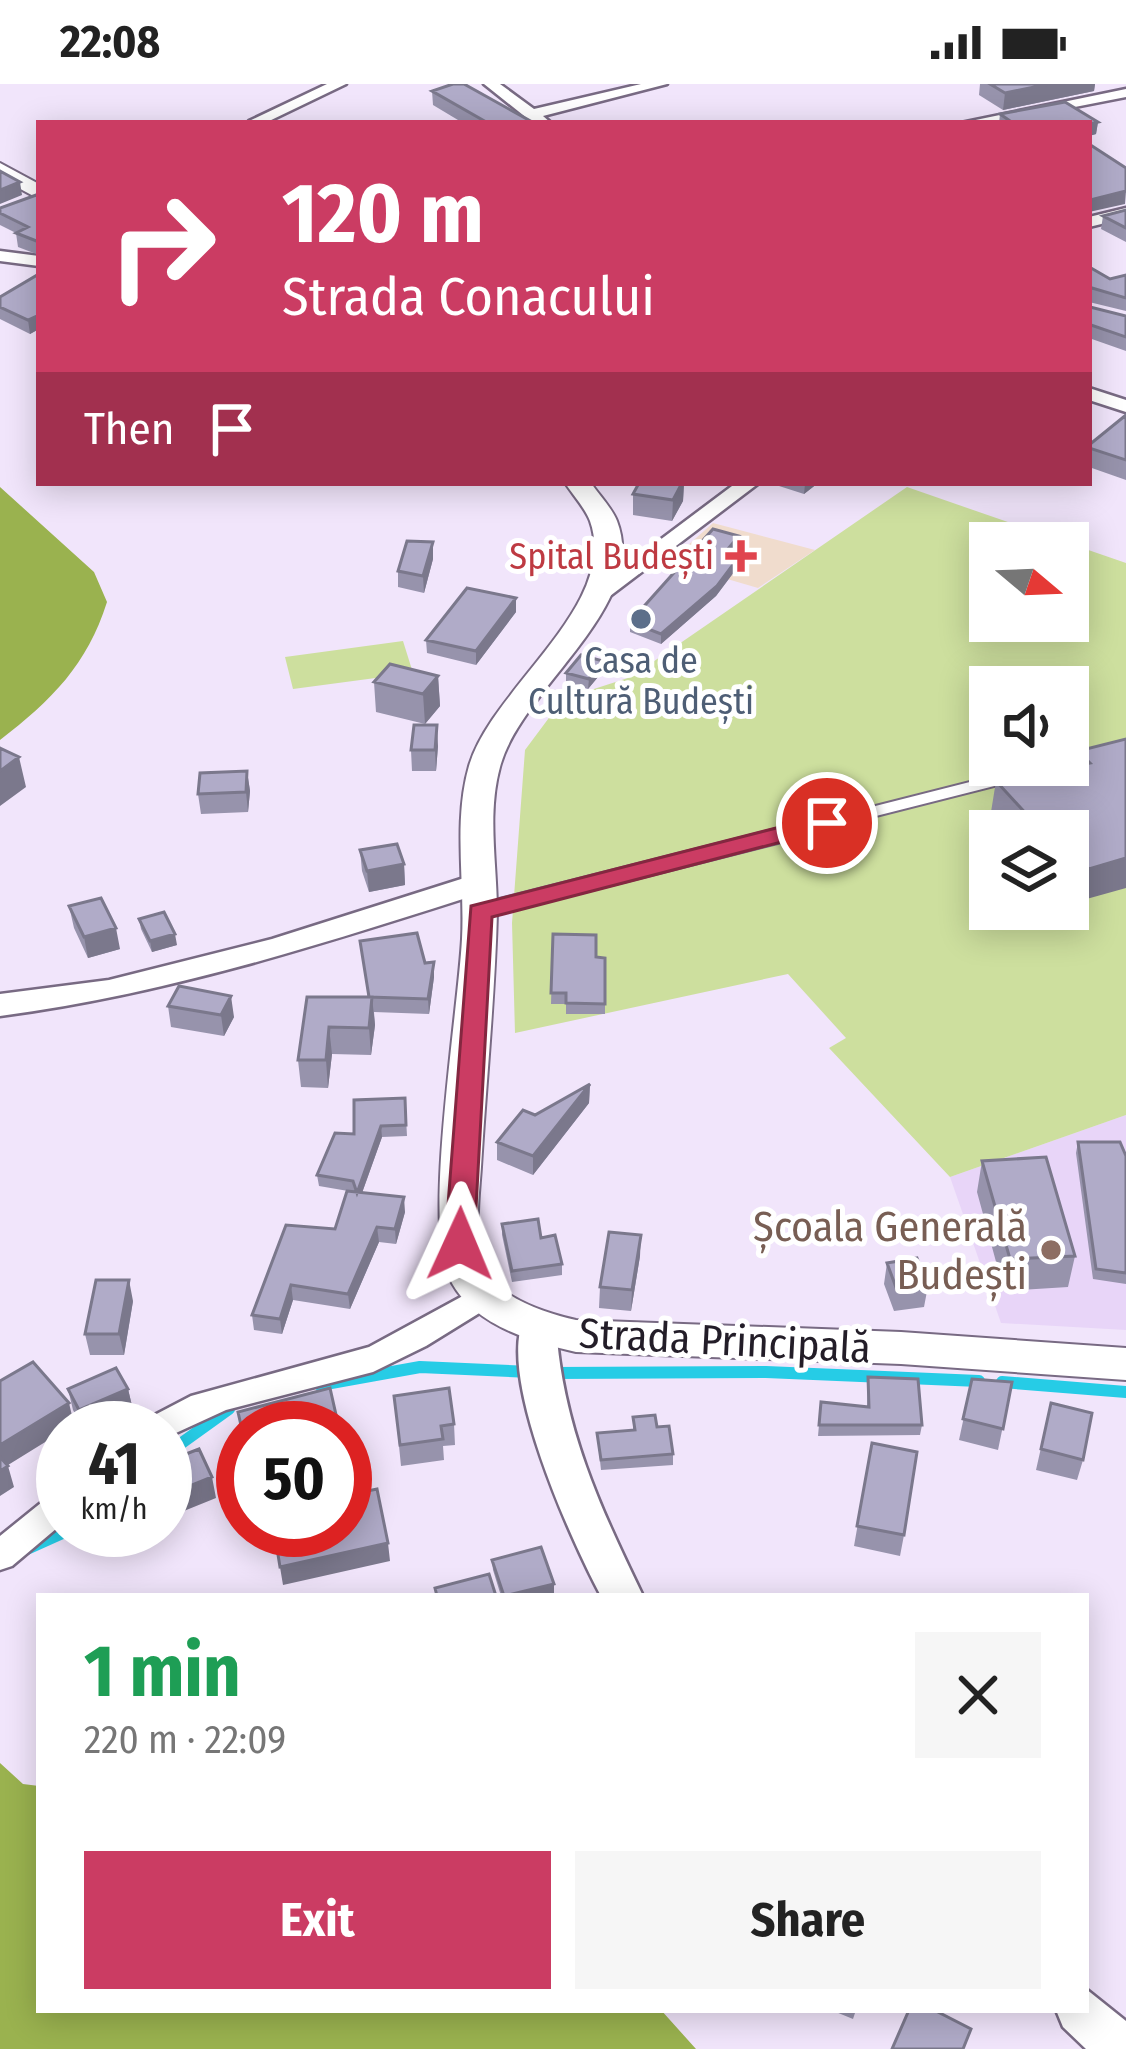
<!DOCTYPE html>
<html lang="en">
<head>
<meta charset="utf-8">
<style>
	body { margin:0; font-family:"Fira Sans Condensed",sans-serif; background:#f6f6f6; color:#222; height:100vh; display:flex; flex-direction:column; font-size:45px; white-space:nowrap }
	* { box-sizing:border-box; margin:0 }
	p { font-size:39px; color:#767676 }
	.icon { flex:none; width:66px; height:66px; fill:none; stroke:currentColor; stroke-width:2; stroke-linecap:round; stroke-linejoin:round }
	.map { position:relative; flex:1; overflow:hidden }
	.details { position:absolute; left:36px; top:1509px; width:1053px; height:420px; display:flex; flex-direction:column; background:#fff; border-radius:0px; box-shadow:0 6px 30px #0003 }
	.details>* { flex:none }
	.hud { position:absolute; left:36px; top:36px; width:1056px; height:366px; border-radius:0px; box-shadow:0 6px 30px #0003; background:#cb3c63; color:#fff; overflow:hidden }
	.needle { width:78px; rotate:109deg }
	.fabs { position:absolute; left:969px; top:438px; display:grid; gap:24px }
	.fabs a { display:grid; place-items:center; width:120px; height:120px; border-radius:0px; background:#fff; box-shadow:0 6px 30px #0003; font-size:60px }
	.speed { position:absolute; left:36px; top:1317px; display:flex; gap:24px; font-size:60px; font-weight:700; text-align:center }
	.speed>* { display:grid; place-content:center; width:156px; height:156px; border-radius:50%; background:#fff; box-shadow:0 6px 30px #0003; line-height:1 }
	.speed small { font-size:30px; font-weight:400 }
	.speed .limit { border:18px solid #d22; background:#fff; color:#111 }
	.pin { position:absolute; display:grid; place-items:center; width:102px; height:102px; color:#fff; margin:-51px; border:6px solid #fff; border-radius:50%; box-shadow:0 3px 12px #0007 }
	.me { position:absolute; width:132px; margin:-66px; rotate:1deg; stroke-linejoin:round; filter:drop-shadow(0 0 9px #0008) }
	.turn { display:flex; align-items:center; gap:42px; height:252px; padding:0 48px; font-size:54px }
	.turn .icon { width:156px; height:156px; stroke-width:2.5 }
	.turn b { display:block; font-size:84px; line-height:102px }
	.then { display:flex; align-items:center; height:114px; padding:0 48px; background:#0003; gap:24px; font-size:45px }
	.round { display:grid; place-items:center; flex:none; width:126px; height:126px; border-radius:0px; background:#f6f6f6 }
	.head { display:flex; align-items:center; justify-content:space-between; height:204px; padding:0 48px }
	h1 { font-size:72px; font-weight:700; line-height:90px; color:#1e9e55 }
	.button { display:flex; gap:24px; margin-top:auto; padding:24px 48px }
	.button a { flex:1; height:138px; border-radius:0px; background:#cb3c63; color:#fff; font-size:48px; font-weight:700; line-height:138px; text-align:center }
	.button a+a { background:#f6f6f6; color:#222 }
	.status { display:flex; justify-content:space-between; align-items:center; height:84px; padding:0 60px; background:#fff; direction:ltr }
	.status svg { height:33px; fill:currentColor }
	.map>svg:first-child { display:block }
	.built { fill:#e8d5f8 }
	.medical { fill:#f0dccd }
	.green { fill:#cddf9e; fill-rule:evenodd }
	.forest { fill:#9ab24f }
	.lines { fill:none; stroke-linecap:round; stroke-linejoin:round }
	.stream-far1 { stroke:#26cce6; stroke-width:9 }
	.stream { stroke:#26cce6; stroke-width:12 }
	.service-far1-casing { stroke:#786a83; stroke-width:14 }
	.service-casing { stroke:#786a83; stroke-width:18 }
	.minor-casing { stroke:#786a83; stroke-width:5 }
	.tertiary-casing { stroke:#786a83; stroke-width:5 }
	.secondary-casing { stroke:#786a83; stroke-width:4 }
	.service-far1 { stroke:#fff; stroke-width:10 }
	.service { stroke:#fff; stroke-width:14 }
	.minor { fill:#fff; fill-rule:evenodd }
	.tertiary { fill:#fff; fill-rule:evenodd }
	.secondary { fill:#fff; fill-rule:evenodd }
	.wall { fill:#9793ac }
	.shaded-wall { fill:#7b788c }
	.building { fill:#b0abc8; stroke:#7b788c; stroke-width:3 }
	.route { fill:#cb3c63; stroke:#842740; stroke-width:3 }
	.health-dot { fill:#e0444e; stroke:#fff; stroke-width:4.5 }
	.service-dot { fill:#5c6f8a; stroke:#fff; stroke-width:4.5 }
	.education-dot { fill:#8d6e63; stroke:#fff; stroke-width:4.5 }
	.labels { text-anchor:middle; stroke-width:10; stroke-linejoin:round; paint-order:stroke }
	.far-health-label { font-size:36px; fill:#be3a42; stroke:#fff; text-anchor:end }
	.far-service-label { font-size:36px; fill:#4e5e75; stroke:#fff }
	.education-label { font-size:42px; fill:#785e54; stroke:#fff; text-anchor:end }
	.street-label { font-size:42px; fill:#231d28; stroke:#fff }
</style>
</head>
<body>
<div class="status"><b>22:08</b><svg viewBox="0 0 49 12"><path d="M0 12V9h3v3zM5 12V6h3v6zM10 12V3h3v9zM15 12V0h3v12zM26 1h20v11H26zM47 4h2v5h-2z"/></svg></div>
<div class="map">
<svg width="1126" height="1965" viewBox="0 0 1126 1965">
	<rect width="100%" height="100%" fill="#f1e5fb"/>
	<!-- built -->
	<path class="built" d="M1126 1031V1246L1001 1239 950 1093Z"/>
	<!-- medical -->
	<path class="medical" d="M713 439 815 466 758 504 669 478Z"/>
	<!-- green -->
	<path class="green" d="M907 403 1068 459H990V537H1068V459L1126 479V1031L950 1093 829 964 846 954 788 890 515 949 512 839 525 666 563 615 631 593ZM990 603H1068V681H990ZM990 747H1068V825H990Z
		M403 557 413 589 293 605 285 573Z"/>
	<!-- forest -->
	<path class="forest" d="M0 403 94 488 107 518C87 581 52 616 0 656Z
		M0 1679 23 1700 39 1702V1926H661L696 1965H0Z"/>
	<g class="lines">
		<!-- stream-far1 -->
		<path class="stream-far1" d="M416 1284H435"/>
		<!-- stream -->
		<path class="stream" d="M552 1289 766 1288 979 1297
			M1002 1298 1126 1308
			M320 1301 420 1283 530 1288
			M165 1371 229 1325
			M0 1477 69 1446"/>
		<!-- service-far1 casing -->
		<g class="service-far1-casing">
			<path id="service-far1" d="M1068 678 1126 668
				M789 749 1057 681"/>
		</g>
		<!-- service casing -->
		<g class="service-casing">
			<path id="service" d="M480 827 801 746"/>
		</g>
		<!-- minor casing -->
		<g class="minor-casing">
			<path id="minor" d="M327 0H346L265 39 249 37Z
				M484 0H500L534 25 641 0H667L543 32 551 39H533Z
				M1126 5V13L993 39H961Z
				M1126 124V134L1089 143V133Z
				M0 167 39 172V182L0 177Z
				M1089 304 1126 316V328L1089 316Z
				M736 399H759L606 515H592V507Z
				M483 1201 494 1204 498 1212 494 1220 426 1262 373 1288 226 1326 165 1354V1344H142L147 1335 191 1312 369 1263Z
				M63 1406V1439L12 1482 0 1486V1452L52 1410Z"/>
		</g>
		<!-- tertiary casing -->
		<g class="tertiary-casing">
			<path id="tertiary" d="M480 789 491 792 495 799 491 806C329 858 169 910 0 932V910L109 896 272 855Z
				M538 1229 551 1233 556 1243C563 1344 600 1423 643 1512H601C572 1458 495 1289 525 1233Z
				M1086 1905 1126 1937V1965H1086L1063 1943 1056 1926H1086Z"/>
		</g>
		<!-- secondary casing -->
		<g class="secondary-casing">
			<path id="secondary" d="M0 79 39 100V115L0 94Z
				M565 399H591C599 411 612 424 617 437 650 523 521 604 500 683 487 730 497 780 497 828 495 913 486 998 481 1083 479 1114 473 1153 485 1183 497 1214 546 1229 576 1236L901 1248 1126 1264V1296L901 1280 576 1268C529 1257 469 1240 448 1191 424 1133 458 929 462 855 465 799 453 737 469 682 492 603 620 522 590 437 585 424 573 411 565 399Z"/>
		</g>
		<!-- service-far1 -->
		<use href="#service-far1" class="service-far1"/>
		<!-- service -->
		<use href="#service" class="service"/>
		<!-- minor -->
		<use href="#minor" class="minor"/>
		<!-- tertiary -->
		<use href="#tertiary" class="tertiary"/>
		<!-- secondary -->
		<use href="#secondary" class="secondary"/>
	</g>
	<!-- wall -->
	<path class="wall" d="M980 0H1095L1094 7 1003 26 979 11Z
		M432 7 534 39H463L433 21Z
		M1065 18 1098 38 1096 50 1089 52V39H999L1000 30Z
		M39 110V171L18 163 16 149 0 141V124Z
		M1126 126V158L1101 145 1103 132Z
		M1089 185 1110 195 1126 191V227L1089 218Z
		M39 190V245L30 250 0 235V213Z
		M1090 223 1126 232V267L1089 254Z
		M1126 331V396L1089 383V361Z
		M639 399H684L683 417 672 437 633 431V410Z
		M779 399H818L804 410 779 402Z
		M739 452V461L733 468 740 480 716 512 661 560 630 548V538Z
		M433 458V475L424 509 398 503V487Z
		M516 514V528L476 581 427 569 426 556Z
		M603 587 588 605 566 599V589Z
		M438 592 440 622 425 640 376 628 374 598Z
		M1126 655 1083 816 1075 807 1068 808V747H1008L991 728 996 697 1076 682 1078 667Z
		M438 662 436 687H412L411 666Z
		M247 687 250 707 248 728 201 730 198 710Z
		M360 766 404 780 405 801 369 808 362 787Z
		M69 822 120 865 88 874 74 844Z
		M139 835 177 861 152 868 141 845Z
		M553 850 596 873 605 874V930H566V920H551Z
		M360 857 425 879 434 878V893L429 930 374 928 375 941 371 971 332 970 328 1004 301 1003 298 976 307 913H368Z
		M168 922 234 933 224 952 171 943Z
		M590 1000 589 1019 533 1091 497 1076V1058L535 1031Z
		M405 1014 407 1052 382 1053 362 1109 405 1128 396 1160 379 1158 350 1225 293 1216 282 1250 254 1246 252 1231 335 1145 354 1108 319 1102 317 1091 354 1050Z
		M1078 1058 1126 1072V1200L1093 1195 1076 1069Z
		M982 1077 1075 1172 1068 1203 1004 1207 977 1108Z
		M502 1140 541 1154 562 1180V1191L512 1198 502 1151Z
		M640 1172 631 1227 599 1224 600 1203Z
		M887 1179 928 1202 924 1223 894 1227 884 1200Z
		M133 1217 124 1271H90L85 1250Z
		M868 1293 922 1341 920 1351 818 1352 821 1318 867 1323Z
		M972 1295 1012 1298 998 1366 959 1356Z
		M68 1305H128L133 1326 91 1344H83L73 1326Z
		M394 1312 454 1340 455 1361 443 1362 444 1376 401 1382Z
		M1051 1319 1083 1376 1077 1396 1036 1386Z
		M633 1333 657 1343 673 1370V1381L601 1386 597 1349 633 1346Z
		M872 1359 904 1451 900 1472 854 1462Z
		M492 1476 554 1510 548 1512H501L493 1486Z
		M831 1926H856L853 1935Z"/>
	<!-- shaded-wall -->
	<path class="shaded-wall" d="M1049 0H1095L1094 7 1003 26 1005 9Z
		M1098 38 1096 50 1089 52V40Z
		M20 98 22 111 0 120V106Z
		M1126 107 1125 120 1089 128 1090 116Z
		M39 231V245L30 250 28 236Z
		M682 399H684L683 417 672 437 673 416Z
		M807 399H818L804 410 805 400Z
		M739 452V461L726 476 727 466Z
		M433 458V475L424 509 423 492Z
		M741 470 740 480 716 512 661 560V550Z
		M516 514V528L476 581V567Z
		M603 577V587L588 605 589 595Z
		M438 592 440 622 425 640 423 610Z
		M437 641 438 662 436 687 435 666Z
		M19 673 26 703 0 722V687Z
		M247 687 250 707 248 728 246 708Z
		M1126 774V804L1083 816 1089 785Z
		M1081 776 1075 807 1068 808 1071 778Z
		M404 780 405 801 369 808 367 787Z
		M116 844 120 865 88 874 84 853Z
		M175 850 177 861 152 868 150 857Z
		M434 878V893L429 930 428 915Z
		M231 912 234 933 224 952 221 931Z
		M372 913 375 941 371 971 369 944Z
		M329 943 332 970 328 1004 326 976Z
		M590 1000 589 1019 533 1091V1072Z
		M381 1042 382 1053 358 1120 357 1109Z
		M404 1113 405 1128 396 1160 395 1145Z
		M377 1143 379 1158 350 1225 348 1210Z
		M641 1151 640 1172 631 1227 632 1206Z
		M129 1196 133 1217 124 1271 119 1250Z
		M291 1201 293 1216 282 1250 280 1235Z
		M128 1305 133 1326 91 1344H83L79 1326Z
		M69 1319 74 1340 68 1344H63V1347L0 1386V1361Z
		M8 1382 14 1403 0 1412V1387Z
		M212 1393 216 1414 169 1433 165 1412Z
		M388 1459 390 1477 283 1501 280 1483Z
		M554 1500V1510L548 1512H510Z"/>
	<!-- building -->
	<path class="building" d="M453 0H464L534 39H488L432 7Z
		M990 0H1049L1005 9Z
		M1065 18 1098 38 1089 40 1013 39 1000 30Z
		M1089 60 1126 84V107L1090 116 1089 118Z
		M0 87 20 98 0 106Z
		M39 110V158L16 149 28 143 0 129V124Z
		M1126 126V144L1103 132Z
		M1091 184 1110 195 1126 191V214L1092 204 1089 207V185Z
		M39 190V231L28 236 0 223V213Z
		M1089 218 1090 223 1126 232V253L1091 241 1089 243Z
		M1126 331V376L1089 364V361Z
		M639 399H682L673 416 633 410Z
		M713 445 739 452 727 466 741 470 717 502 661 550 630 538Z
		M407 457 433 458 423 492 398 487Z
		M467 504 516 514 476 567 426 556Z
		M581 571 603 577 589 595 566 589Z
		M390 580 438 592 423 610 374 598Z
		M414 641H437L435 666H411Z
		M1126 655V774L1089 785 1081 776 1071 778 1068 775V747H1042L996 697 1090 679 1078 667Z
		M0 664 19 673 0 687Z
		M247 687 246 708 198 710 200 689Z
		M397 760 404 780 367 787 360 766Z
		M101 814 116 844 84 853 69 822Z
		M164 828 175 850 150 857 139 835Z
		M417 849 425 879 434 878 428 915 369 913 360 857Z
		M553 850 596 851V873L605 874V920L566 919V909H551Z
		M179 902 231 912 221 931 168 922Z
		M307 913H372L369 944 329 943 326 976H298Z
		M590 1000 533 1072 497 1058 523 1026 535 1031Z
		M405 1014 406 1041 381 1042 357 1109 353 1097 317 1091 335 1049 354 1050V1016Z
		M1078 1058H1120L1126 1072V1189L1096 1185Z
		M1046 1073 1075 1172 1010 1175 982 1077Z
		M347 1107 404 1113 395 1145 377 1143 348 1210 291 1201 280 1235 252 1231 286 1141 335 1145Z
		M538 1135 541 1154 555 1151 562 1180 512 1187 502 1140Z
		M609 1148 641 1151 632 1206 600 1203Z
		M917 1174 928 1202 897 1206 887 1179Z
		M96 1196H129L119 1250H85Z
		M33 1278 69 1319 0 1361V1297Z
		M116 1284 128 1305 79 1326 68 1305Z
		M868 1293 918 1295 922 1341H819L821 1318 869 1323Z
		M972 1295 1012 1298 1003 1345 963 1335Z
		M330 1304 339 1344H243V1350L238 1328Z
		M449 1304 454 1340 441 1342 443 1355 400 1361 394 1312Z
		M1051 1319 1092 1329 1083 1376 1041 1365Z
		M655 1331 657 1343 669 1342 673 1370 601 1376 597 1349 635 1346 633 1333Z
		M872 1359 917 1368 904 1451 857 1442Z
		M199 1365 212 1393 165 1412V1378Z
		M0 1373 8 1382 0 1387Z
		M377 1405 388 1459 280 1483 274 1446H345V1419L355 1417 353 1410Z
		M541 1463 554 1500 504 1512 492 1476Z
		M489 1490 496 1512H437L435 1504Z
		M909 1926H934L971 1945 963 1965H892Z"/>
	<!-- route -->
	<path class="route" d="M827 731 839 739 835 744 492 833 474 1160 460 1171 449 1168 445 1160 471 822Z"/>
	<!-- markers -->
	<path class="health-dot" d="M735 454h12v12h12v12h-12v12h-12v-12h-12v-12h12z"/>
	<circle class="service-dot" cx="641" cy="535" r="12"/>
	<circle class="education-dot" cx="1051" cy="1166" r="12"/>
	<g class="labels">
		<!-- far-health labels -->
		<g class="far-health-label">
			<text x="714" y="485">Spital Budești</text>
		</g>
		<!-- far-service labels -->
		<g class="far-service-label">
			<text x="641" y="589">Casa de<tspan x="641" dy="41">Cultură Budești</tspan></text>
		</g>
		<!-- education labels -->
		<g class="education-label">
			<text x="1027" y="1157">Școala Generală<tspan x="1027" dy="48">Budești</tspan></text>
		</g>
		<!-- street labels -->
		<g class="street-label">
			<text transform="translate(725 1256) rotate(3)" y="15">Strada Principală</text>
		</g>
	</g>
</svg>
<div class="fabs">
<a><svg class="needle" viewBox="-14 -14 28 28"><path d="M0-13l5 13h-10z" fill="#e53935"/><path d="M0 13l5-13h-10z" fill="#767676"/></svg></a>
<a><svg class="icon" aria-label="sound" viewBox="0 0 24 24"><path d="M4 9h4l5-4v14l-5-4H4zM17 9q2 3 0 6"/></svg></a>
<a><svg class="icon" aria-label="layers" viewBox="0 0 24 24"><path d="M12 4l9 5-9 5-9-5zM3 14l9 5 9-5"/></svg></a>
</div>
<div class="speed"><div>41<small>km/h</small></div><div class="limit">50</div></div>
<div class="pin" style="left:827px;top:739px;background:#d93025"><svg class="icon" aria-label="arrive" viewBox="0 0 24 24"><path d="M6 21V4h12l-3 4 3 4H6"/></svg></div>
<svg class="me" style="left:460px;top:1160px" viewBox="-20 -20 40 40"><path d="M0-17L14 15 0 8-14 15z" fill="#cb3c63" stroke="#fff" stroke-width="4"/></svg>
<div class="hud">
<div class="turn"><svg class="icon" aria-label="right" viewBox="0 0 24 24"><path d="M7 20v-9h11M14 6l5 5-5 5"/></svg><div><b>120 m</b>Strada Conacului</div></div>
<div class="then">Then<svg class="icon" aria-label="arrive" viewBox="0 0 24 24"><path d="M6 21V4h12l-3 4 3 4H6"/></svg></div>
</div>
<section class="details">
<div class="head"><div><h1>1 min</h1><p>220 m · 22:09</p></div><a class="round"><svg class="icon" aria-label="close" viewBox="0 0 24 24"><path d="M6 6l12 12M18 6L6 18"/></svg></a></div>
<div class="button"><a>Exit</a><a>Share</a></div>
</section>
</div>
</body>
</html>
